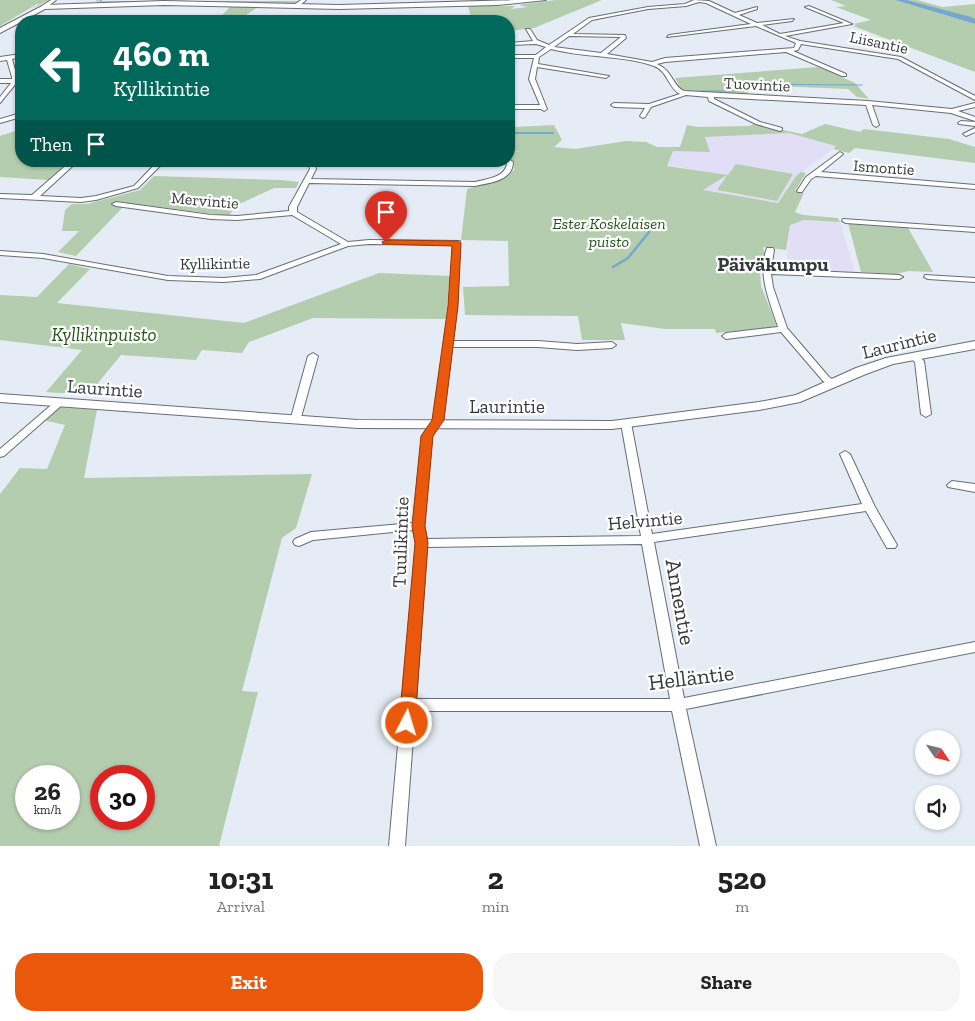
<!DOCTYPE html>
<html lang="en">
<head>
<meta charset="utf-8">
<style>
	body { margin:0; font-family:"Zilla Slab",serif; background:#f6f6f6; color:#222; height:100vh; display:flex; flex-direction:column; font-size:19px; white-space:nowrap }
	* { box-sizing:border-box; margin:0 }
	p { font-size:16px; color:#767676 }
	.icon { flex:none; width:28px; height:28px; fill:none; stroke:currentColor; stroke-width:2; stroke-linecap:round; stroke-linejoin:round }
	.map { position:relative; height:846px; overflow:hidden }
	.drawer { display:flex; flex-direction:column; background:#fff; flex:1 }
	.drawer>* { flex:none }
	.top-card { position:absolute; left:15px; top:15px; width:500px; height:152px; border-radius:20px; box-shadow:0 1px 4px #0004; background:#00695c; color:#fff; overflow:hidden }
	.needle { width:32px; rotate:125deg }
	.fabs { position:absolute; left:915px; top:730px; display:grid; gap:10px }
	.fabs a { display:grid; place-items:center; width:45px; height:45px; border-radius:50%; background:#fff; box-shadow:0 1px 4px #0004; font-size:25px }
	.speed { position:absolute; left:15px; top:765px; display:flex; gap:10px; font-size:25px; font-weight:700; text-align:center }
	.speed>* { display:grid; place-content:center; width:65px; height:65px; border-radius:50%; background:#fff; box-shadow:0 1px 4px #0004; line-height:1 }
	.speed small { font-size:12px; font-weight:400 }
	.speed .limit { border:8px solid #d22; background:#fff; color:#111 }
	.pin { position:absolute; display:grid; place-items:center; width:42px; height:42px; color:#fff; margin:-51px -21px; border-radius:50% 50% 50% 0; rotate:-45deg; box-shadow:0 0 5px #0007 }
	.pin .icon { rotate:45deg }
	.me { position:absolute; width:55px; margin:-28px; rotate:5deg; stroke-linejoin:round; filter:drop-shadow(0 0 4px #0008) }
	.turn { display:flex; align-items:center; gap:18px; height:105px; padding:0 15px; font-size:22px }
	.turn .icon { width:65px; height:65px; stroke-width:2.5 }
	.turn b { display:block; font-size:35px; line-height:42px }
	.then { display:flex; align-items:center; height:48px; padding:0 15px; background:#0003; gap:10px; font-size:19px }
	.eta { display:flex; justify-content:space-evenly; align-items:center; height:85px; text-align:center }
	.eta b { font-size:30px; font-weight:800; line-height:35px }
	.button { display:flex; gap:10px; margin-top:auto; padding:10px 15px }
	.button a { flex:1; height:58px; border-radius:20px; background:#ea580c; color:#fff; font-size:20px; font-weight:800; line-height:58px; text-align:center }
	.button a+a { background:#f6f6f6; color:#222 }
	.map>svg:first-child { display:block }
	.education { fill:#e1def5 }
	.green { fill:#b3cdae; fill-rule:evenodd }
	.water { fill:#76a7cc }
	.lines { fill:none; stroke-linecap:round; stroke-linejoin:round }
	.stream-far2 { stroke:#76a7cc; stroke-width:1 }
	.stream-far1 { stroke:#76a7cc; stroke-width:2 }
	.stream { stroke:#76a7cc; stroke-width:2.5 }
	.street-casing { stroke:#676d75; stroke-width:2 }
	.secondary-casing { stroke:#676d75; stroke-width:2 }
	.street { fill:#fff; fill-rule:evenodd }
	.secondary { fill:#fff; fill-rule:evenodd }
	.route { fill:#ea580c; stroke:#983908 }
	.labels { text-anchor:middle; stroke-width:4.5; stroke-linejoin:round; paint-order:stroke }
	.far-street-label { font-size:16px; fill:#37393d; stroke:#fff }
	.far-park-label { font-size:16px; font-style:italic; fill:#225317; stroke:#fff }
	.park-label { font-size:19px; font-style:italic; fill:#225317; stroke:#fff }
	.street-label { font-size:19px; fill:#37393d; stroke:#fff }
	.far-district-label { font-size:20px; font-weight:bold; fill:#37393d; stroke:#fff }
	.near-street-label { font-size:22px; fill:#37393d; stroke:#fff }
</style>
</head>
<body>
<div class="map">
<svg width="975" height="846" viewBox="0 0 975 846">
	<rect width="100%" height="100%" fill="#e6ecf6"/>
	<!-- education -->
	<path class="education" d="M789 133 837 146 796 176 778 203 703 190 727 175 667 165 673 151 710 152 705 137Z
		M804 220 840 222 855 272 792 268 786 266 790 225Z"/>
	<!-- green -->
	<path class="green" d="M0 0H49L30 10 39 4H37L0 26Z
		M97 0 104 1H300L297 4 195 1 101 3 96 2Z
		M556 0H602L534 28 509 31V21H472L468 6H515L511 9 528 7 519 5 524 4Z
		M831 0H895L975 24V72L853 26 857 25 853 24 871 20 836 7 846 6Z
		M907 0H917L942 7 975 4V19Z
		M231 6 258 7 239 20 174 21 217 20Z
		M819 67 855 83 869 99 857 97 848 89 751 85 747 96 688 92 682 90 675 78Z
		M509 115 515 127 554 125 562 140 554 147 575 149 626 141 646 142 657 147H680L687 125 697 127 750 126 753 124 802 134 825 124 860 132 864 129 949 139 975 147V163L855 148 849 153 833 149 836 146 789 133 705 137 710 152 673 151 667 166 728 175 736 164 793 174 777 201 717 190 727 175 703 190 778 203 796 176 801 172 806 173 795 191 804 193 795 212 803 215 838 218 840 222 804 220 790 225 786 250 763 247 767 262 765 271H760L761 286 776 324 775 327 716 333 715 329H665L621 323 625 340H582L578 316 465 315 463 287 509 286 508 241 461 240 467 189 501 179 514 170V163L489 161H509V151L522 152 509 150Z
		M21 129V161H71V164L49 180 0 177V136Z
		M154 176 281 180 299 182 296 188H274L235 206 229 216 144 205 138 209 123 207 76 256 58 252 79 231H62L65 210 72 204H87L140 190Z
		M848 223 907 226 933 272 909 271 896 274 861 272Z
		M69 264 90 269 57 303 244 323 379 273 450 276 446 319 313 318 249 342 242 353 202 350 196 360 121 355 98 383 104 393C85 392 66 394 46 392L82 350 0 340V295L37 297Z
		M60 407 97 410 84 478 312 474 296 528 282 538 242 691 258 692 219 846H0V494L20 468 47 469 65 425 43 420ZM26 776H69V819H26ZM101 776H144V819H101Z"/>
	<!-- water -->
	<path class="water" d="M895 0H907L971 17 975 19V24Z"/>
	<g class="lines">
		<!-- stream-far2 -->
		<path class="stream-far2" d="M100 1 102 0
			M702 91H745V84L862 85"/>
		<!-- stream-far1 -->
		<path class="stream-far1" d="M509 133H553"/>
		<!-- stream -->
		<path class="stream" d="M613 267 628 258 649 232"/>
		<!-- street casing -->
		<g class="street-casing">
			<path id="street" d="M51 0H56L46 8H42V6Z
				M301 0H306L298 7H294V5Z
				M694 0 709 1 735 13 757 7V9L739 15 757 23 794 19 792 21 762 25 780 34 844 23 805 7 809 6 852 24 785 36 800 41 901 57 975 96V100L898 59 801 44 798 50 793 51 846 74V76H842L786 52 665 62 657 64C673 71 672 85 684 91L868 101 952 109 975 103V107L958 111 975 117V121L951 113 872 105 879 125 876 127 873 125 866 105 714 97V99L760 122 782 128V130L780 131 756 124 709 101 708 97 686 95 651 107 645 117 643 118 640 116 645 108 614 107 611 105 614 103 649 104 680 94C668 88 668 71 654 66 622 55 585 58 551 49L539 57 538 64 609 76 606 78 537 67 535 79 547 109 544 111 541 109H509V105H540L529 79 534 58H509V55H536L546 47 536 44 509 45V43L533 41 526 29H530L537 40 549 45 589 18 648 7 685 4ZM699 2 706 3 751 24 669 35 667 37 756 26 796 43 794 48 665 58 652 62 607 54 626 38 625 35 573 34 592 20 648 9 686 6ZM569 36 621 37 601 53 554 47Z
				M21 54V57L12 59 18 81 0 103V97L11 83H0V79H12V77L7 60 0 61V57Z
				M21 113V117L0 123V119Z
				M961 121 975 122V126L959 124 958 123Z
				M975 128V132L966 136 963 134Z
				M840 152 843 154 842 155 821 172 975 185V189L816 176 811 179 802 192H798L797 191 806 177Z
				M510 160 513 162C513 181 489 183 475 186L309 183 297 207V212L348 242 369 240 460 241 457 306 453 341H538L577 344 612 342 616 345 612 348 577 350 538 347H452L443 420 432 436 424 526 427 539 641 536 621 423 626 420 631 423 652 534 862 504 840 454 845 451 850 454 875 507 897 545 895 548H887L866 511 654 542 684 698 975 642V652L686 709 716 846H700L672 711H415L405 846H389L416 543 413 530 313 540 299 546 295 545 293 542 295 539 311 532 413 523 422 436 433 420 449 306 453 245 369 244 348 246 260 279 224 282 168 280 43 258 0 255V251L43 254 168 276 224 278 256 275 341 244 292 215 237 220 211 219 116 206 112 204 116 202 211 215 237 216 289 211V207L310 169 308 161H314L316 169 311 179 475 182C487 179 507 177 507 162ZM642 544 670 699H416L427 547Z
				M71 161H78L40 196 81 198 96 196 134 186 158 161H165L138 188 96 200 81 202 0 198V194L32 195Z
				M843 219 975 228V232L846 223 842 221Z
				M767 248H773L774 250 771 269 899 275 903 277 899 279 771 274 773 287 787 328 829 377 839 384 837 386H831L823 381 781 332 726 339 722 336 726 333 778 327C770 302 757 275 767 248Z
				M925 275 975 278V282L928 279 924 277Z
				M313 353 318 356 300 421 299 423H291L290 421 308 356Z
				M913 353 916 354 924 361 931 414 926 417 921 414 915 362 908 356Z
				M59 400 64 403 62 405 4 456 0 457V449L56 401Z
				M952 481 975 484V492L948 487 947 485Z"/>
		</g>
		<!-- secondary casing -->
		<g class="secondary-casing">
			<path id="secondary" d="M515 0H546L497 5 339 9 164 5 45 9 0 33V28L44 5 164 1 339 5Z
				M975 341V349L893 364 866 374 800 402 759 410 612 429 358 428 0 402V394L358 420 612 421 759 402 796 395 856 368 886 358Z"/>
		</g>
		<!-- street -->
		<use href="#street" class="street"/>
		<!-- secondary -->
		<use href="#secondary" class="secondary"/>
	</g>
	<!-- route -->
	<path class="route" d="M386 240 457 241 461 243 458 306 444 420 433 436 425 526 428 543 415 723 413 728 407 730 401 728 399 723 415 543 412 526 421 436 432 420 448 306 452 246 383 244 382 242Z"/>
	<g class="labels">
		<!-- far-street labels -->
		<g class="far-street-label">
			<text transform="translate(879 42) rotate(12)" y="6">Liisantie</text>
			<text transform="translate(757 84) rotate(3)" y="6">Tuovintie</text>
			<text transform="translate(884 167) rotate(4)" y="6">Ismontie</text>
			<text transform="translate(205 200) rotate(5)" y="6">Mervintie</text>
			<text transform="translate(215 263) rotate(-1)" y="6">Kyllikintie</text>
		</g>
		<!-- far-park labels -->
		<g class="far-park-label">
			<text x="609" y="229">Ester Koskelaisen<tspan x="609" dy="18">puisto</tspan></text>
		</g>
		<!-- park labels -->
		<g class="park-label">
			<text x="104" y="341">Kyllikinpuisto</text>
		</g>
		<!-- street labels -->
		<g class="street-label">
			<text transform="translate(899 343) rotate(-14)" y="7">Laurintie</text>
			<text transform="translate(105 388) rotate(4)" y="7">Laurintie</text>
			<text x="507" y="413">Laurintie</text>
			<text transform="translate(645 520) rotate(-5)" y="7">Helvintie</text>
			<text transform="translate(400 542) rotate(-88)" y="7">Tuulikintie</text>
		</g>
		<!-- far-district labels -->
		<g class="far-district-label">
			<text x="773" y="271">Päiväkumpu</text>
		</g>
		<!-- near-street labels -->
		<g class="near-street-label">
			<text transform="translate(681 602) rotate(80)" y="8">Annentie</text>
			<text transform="translate(691 677) rotate(-7)" y="8">Helläntie</text>
		</g>
	</g>
</svg>
<div class="fabs">
<a><svg class="needle" viewBox="-14 -14 28 28"><path d="M0-13l5 13h-10z" fill="#e53935"/><path d="M0 13l5-13h-10z" fill="#767676"/></svg></a>
<a><svg class="icon" aria-label="sound" viewBox="0 0 24 24"><path d="M4 9h4l5-4v14l-5-4H4zM17 9q2 3 0 6"/></svg></a>
</div>
<div class="speed"><div>26<small>km/h</small></div><div class="limit">30</div></div>
<div class="pin" style="left:386px;top:242px;background:#d93025"><svg class="icon" aria-label="arrive" viewBox="0 0 24 24"><path d="M6 21V4h12l-3 4 3 4H6"/></svg></div>
<svg class="me" style="left:407px;top:723px" viewBox="-20 -20 40 40"><circle r="17" fill="#ea580c" stroke="#fff" stroke-width="3"/><path d="M0-11L8 9 0 5-8 9z" fill="#fff"/></svg>
<div class="top-card">
<div class="turn"><svg class="icon" aria-label="left" viewBox="0 0 24 24"><path d="M17 20v-9H6M10 6l-5 5 5 5"/></svg><div><b>460 m</b>Kyllikintie</div></div>
<div class="then">Then<svg class="icon" aria-label="arrive" viewBox="0 0 24 24"><path d="M6 21V4h12l-3 4 3 4H6"/></svg></div>
</div>
</div>
<section class="drawer">
<div class="eta">
<div><b>10:31</b><p>Arrival</p></div>
<div><b>2</b><p>min</p></div>
<div><b>520</b><p>m</p></div>
</div>
<div class="button"><a>Exit</a><a>Share</a></div>
</section>
</body>
</html>
